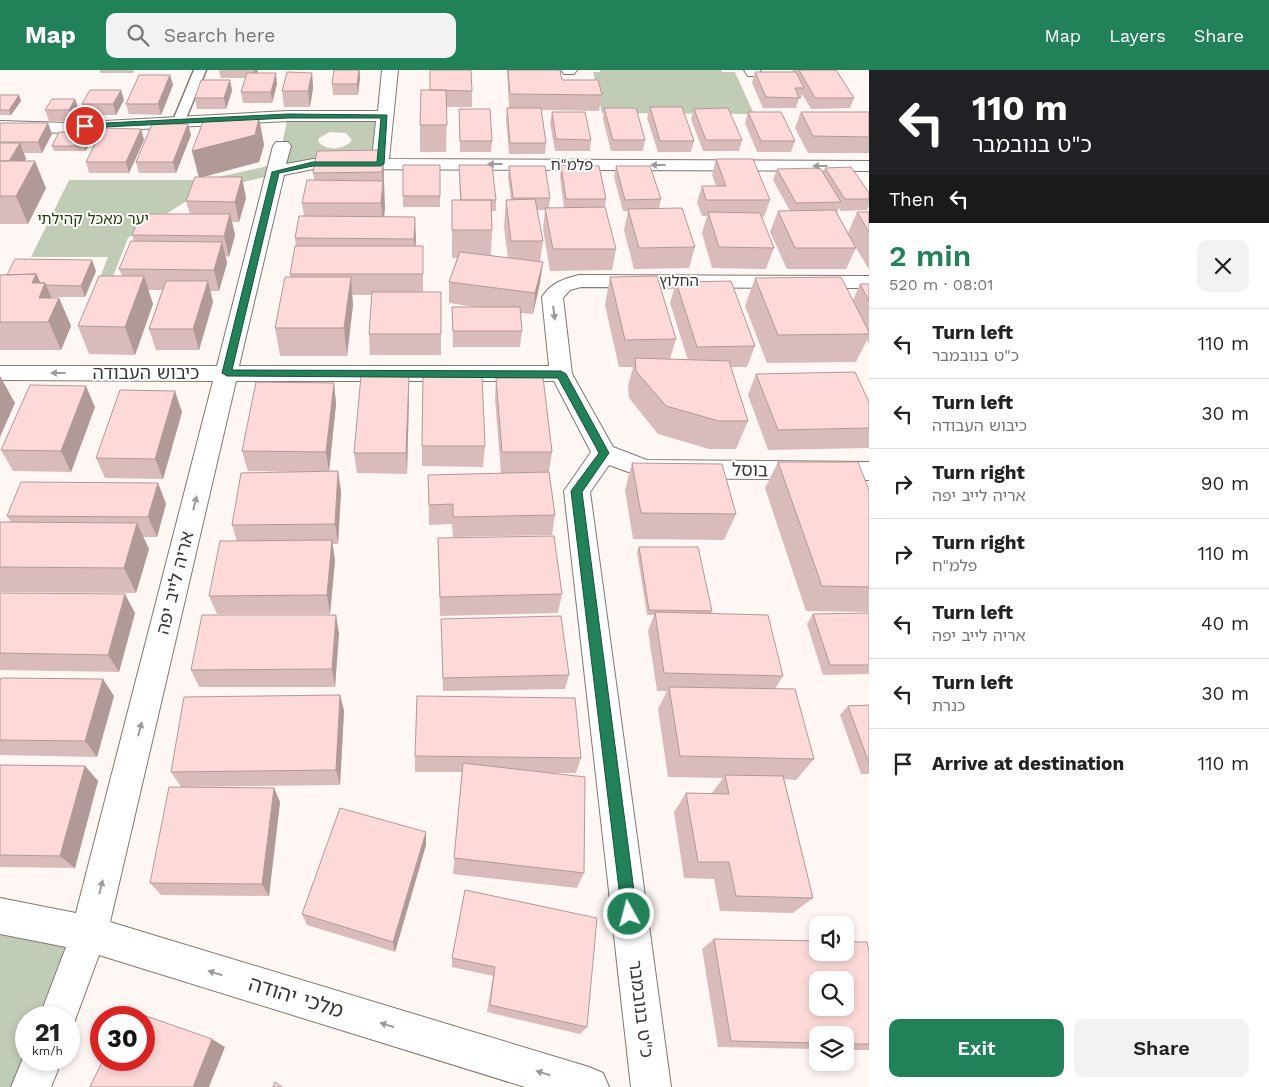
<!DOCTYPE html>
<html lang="en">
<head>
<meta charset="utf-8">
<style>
	body { margin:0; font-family:"Work Sans","Noto Sans Hebrew",sans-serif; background:#f2f2f2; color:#222; height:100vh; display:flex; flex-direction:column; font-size:19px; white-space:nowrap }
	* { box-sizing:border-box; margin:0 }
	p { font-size:16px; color:#767676 }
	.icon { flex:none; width:28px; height:28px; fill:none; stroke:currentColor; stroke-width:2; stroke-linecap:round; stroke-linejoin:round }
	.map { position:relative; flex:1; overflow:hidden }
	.side { display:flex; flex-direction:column; background:#fff; width:400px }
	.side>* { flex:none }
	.top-card { background:#202124; color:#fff; overflow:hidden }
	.fabs { position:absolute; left:809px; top:846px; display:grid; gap:10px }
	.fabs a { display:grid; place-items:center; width:45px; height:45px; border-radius:10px; background:#fff; box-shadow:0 2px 8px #0003; font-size:25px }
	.speed { position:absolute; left:15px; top:936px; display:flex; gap:10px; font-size:25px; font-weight:700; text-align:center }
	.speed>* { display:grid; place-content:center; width:65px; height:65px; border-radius:50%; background:#fff; box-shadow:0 2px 8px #0003; line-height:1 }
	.speed small { font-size:12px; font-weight:400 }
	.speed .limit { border:8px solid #d22; background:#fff; color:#111 }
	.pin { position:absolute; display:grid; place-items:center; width:42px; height:42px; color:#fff; margin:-21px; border:2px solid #fff; border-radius:50%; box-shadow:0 1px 5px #0007 }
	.me { position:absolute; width:55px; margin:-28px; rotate:353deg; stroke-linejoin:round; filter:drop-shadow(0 0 4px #0008) }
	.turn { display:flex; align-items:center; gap:18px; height:105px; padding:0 20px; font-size:22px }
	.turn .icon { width:65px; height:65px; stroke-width:2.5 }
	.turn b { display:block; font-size:35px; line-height:42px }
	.then { display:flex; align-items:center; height:48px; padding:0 20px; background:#0003; gap:10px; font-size:19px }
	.round { display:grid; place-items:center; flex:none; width:52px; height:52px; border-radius:10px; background:#f2f2f2 }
	.head { display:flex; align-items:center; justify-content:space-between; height:85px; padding:0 20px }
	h1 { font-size:30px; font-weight:600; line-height:38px; color:#218159 }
	.button { display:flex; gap:10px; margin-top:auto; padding:10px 20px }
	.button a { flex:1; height:58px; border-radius:10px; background:#218159; color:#fff; font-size:20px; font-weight:600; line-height:58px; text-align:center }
	.button a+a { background:#f2f2f2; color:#222 }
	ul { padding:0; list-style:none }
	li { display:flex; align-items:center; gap:15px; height:70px; padding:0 20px; border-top:1px solid #e0e0e0 }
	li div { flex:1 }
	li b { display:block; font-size:19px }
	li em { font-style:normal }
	header { display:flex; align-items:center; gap:30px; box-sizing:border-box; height:70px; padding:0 25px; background:#218159; color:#fff }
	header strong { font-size:24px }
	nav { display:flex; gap:28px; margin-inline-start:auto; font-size:18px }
	.search { width:350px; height:45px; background:#f2f2f2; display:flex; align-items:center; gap:12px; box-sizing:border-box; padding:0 18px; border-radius:10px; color:#767676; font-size:19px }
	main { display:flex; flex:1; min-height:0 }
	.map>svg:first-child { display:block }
	.green { fill:#c1ccb6; fill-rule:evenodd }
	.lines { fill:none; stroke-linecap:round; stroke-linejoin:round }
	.pedestrian-casing { stroke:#817773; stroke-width:3 }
	.minor-casing { stroke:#817773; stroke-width:2 }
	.pedestrian { fill:#fff; fill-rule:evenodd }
	.minor { fill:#fff; fill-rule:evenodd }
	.wall { fill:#dabbbb }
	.shaded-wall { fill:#b19998 }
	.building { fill:#fddad9; stroke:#b19998; fill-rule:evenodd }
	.oneway { fill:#9c9a9a }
	.route { fill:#218159; stroke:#15543a }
	.labels { text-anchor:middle; stroke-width:4; stroke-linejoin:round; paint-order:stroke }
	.far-street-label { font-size:15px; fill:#3a3634; stroke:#fff }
	.far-park-label { font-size:15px; fill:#273b08; stroke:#fff }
	.street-label { font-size:18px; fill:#3a3634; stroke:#fff }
	.near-street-label { font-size:21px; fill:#3a3634; stroke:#fff }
</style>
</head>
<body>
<header>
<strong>Map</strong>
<div class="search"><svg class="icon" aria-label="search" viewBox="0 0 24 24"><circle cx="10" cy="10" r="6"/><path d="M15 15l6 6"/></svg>Search here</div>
<nav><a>Map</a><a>Layers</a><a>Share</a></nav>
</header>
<main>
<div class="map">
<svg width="869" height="1017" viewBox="0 0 869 1017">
	<rect width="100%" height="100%" fill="#fef7f4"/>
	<!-- green -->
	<path class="green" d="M600 0H721L722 2H735L754 44 602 43 593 2H600Z
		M288 46H384L380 94H278ZM330 62 346 63 352 70C345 80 325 82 318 71L319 68Z
		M268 96 265 107 201 122 128 168 96 250H83L108 187H31L69 110H204Z
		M0 846 89 864 58 947 26 948V990L31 1017H0Z"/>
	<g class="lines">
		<!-- pedestrian casing -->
		<g class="pedestrian-casing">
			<path id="pedestrian" d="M194 0H206L184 53 183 56H173L172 53Z"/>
		</g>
		<!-- minor casing -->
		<g class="minor-casing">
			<path id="minor" d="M382 0H398L389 89 869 91V101L313 99 284 105 239 296H549L542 227C551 213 563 209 579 205L869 206V218L581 217 570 220 563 228 572 304 613 377 647 390 869 392V410L645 408 609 395 590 422 671 1017H631L564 421 591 382 554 311H236L110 852 589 997 603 1003 609 1017H525L99 885 71 961 69 963V948H39L66 877 0 864V828L76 843 213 311 0 310V296H217L273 76 276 72H288L291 76 286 94 313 89H372L376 51H288L68 63 0 61V51L68 53 288 41H378Z
				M561 0H577L574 4H564Z
				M744 0H760L761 3 758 6H748Z
				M26 981V990H62L51 1017H11Z"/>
		</g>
		<!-- pedestrian -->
		<use href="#pedestrian" class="pedestrian"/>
		<!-- minor -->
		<use href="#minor" class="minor"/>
	</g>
	<!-- wall -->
	<path class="wall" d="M100 0H134L133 3H100Z
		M219 0H258L257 3 277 14 272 33H243L241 22 246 8H221Z
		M334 0H360V8L358 25H333L332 14Z
		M507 0H560L562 10 602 25 599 41 541 40 546 73 545 84H509L506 49 507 38H509Z
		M793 0H836L854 28 850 38 811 39 802 24 801 29H799L796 38H763L752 13 755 2H792Z
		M312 3 313 18 310 37H284L282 21Z
		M170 5 173 15 161 45 129 44 126 34Z
		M230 10 232 21 226 39H197L195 28Z
		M430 20 472 21V37H447L446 82H420V55Z
		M0 25H19L21 31 11 45H0Z
		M75 29 79 40 73 51H49L45 40Z
		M124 30 116 45H85L82 34Z
		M650 37 694 71 691 82H658L647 48Z
		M604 38 645 70 643 81H611L603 49Z
		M459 39 492 71 491 82H460Z
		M694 39 742 70 739 81H703L691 49Z
		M552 42 591 70 590 81H555L550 53Z
		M748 42 795 71 791 82H757L745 53Z
		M801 42H869V83H808L795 58Z
		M259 48 264 75 259 92 202 107 246 128 239 152H232L235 165 229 187 226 186 227 193 219 221H210L213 232 199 280H156L149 259 162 220H148L153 234 135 285 89 284 78 256 122 206 119 199 134 171 132 165 190 144 186 131 199 107 192 81Z
		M0 53 52 64 42 83H24L26 89 25 91 46 118 28 154H0Z
		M188 54 191 65 176 103H139L136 92Z
		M141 59 144 70 129 103H89L86 92Z
		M92 68 86 81H54L52 76Z
		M383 80 384 108V147L416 168 415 176H423V222L441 264V285H370L369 264 372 225H352L353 235 347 286H280L275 258 290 207V204L296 176 295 168 304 146 302 133 314 110 313 103Z
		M716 89 770 130 764 147 761 146 774 178 766 199 712 198 702 163 707 146H702L697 132 702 116H716L712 105Z
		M459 95 496 130V141H491L492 160 491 185 508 188 504 157 506 130H511L508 107 509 96 550 128 549 138H564L560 107 561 95 606 129 605 137 616 179 612 200 550 201 543 159 545 140H537L543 171 540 192V213L533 244 520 243 522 261 520 277H453L452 237H475L449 233V212L457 188H452V130H460Z
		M616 96 661 129 659 139 695 177 689 198 634 199 624 160 628 141H623L614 107Z
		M825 98 869 123V136L867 140 841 141 839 138 837 143 848 163 857 142H869V198H868L852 171 856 178 846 199H787L770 162 778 141H790L773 110 777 99 823 102Z
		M403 126H440V137H403Z
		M96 201 85 227H51L52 228H59L71 256 61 280H0V205Z
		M610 207 676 269 670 289 688 290 670 233 676 212 755 276 747 297H731L748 351 736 379H709L658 364 629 328 628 316 633 297H619L605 235Z
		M755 208 853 230 860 214H869V274L867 270 856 292 767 293 745 236Z
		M756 304 869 332V378L768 380 748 325Z
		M409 306V327L407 404 357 403 354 383Z
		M496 308 552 382 549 402 555 445 552 465 453 467 452 454 429 455 428 405 501 403 495 329Z
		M334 313 336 334 329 401H338L341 422 338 474H332L335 490 330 544H217L209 526 237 471 232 455 298 402 248 401 242 381Z
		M95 337 71 402 13 401 1 380Z
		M182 342 163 409 105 408 96 388Z
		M422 376H485L483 397 422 396Z
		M778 392 869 420V542L806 541 765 418Z
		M632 393 736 444 724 470 633 469 625 420Z
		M158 413 166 434 157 467H143L149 479 136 523 0 522V452H11L7 446Z
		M438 468 562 524 558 543 440 546Z
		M639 477 712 541 711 544 783 606 775 619 814 689 796 710 784 709 813 828 793 843 720 841 714 809 684 808 674 742 686 723H712L723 708 668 707 658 639 667 621H657L648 561 654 545H647L637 482Z
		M0 523 135 543 119 602 0 600Z
		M869 543V604L823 605 807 554 813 544Z
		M441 549 569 605 565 619 443 621Z
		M339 563 335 617H199L191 600Z
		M0 611 114 626 97 687 0 685Z
		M340 625 344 641 340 715 181 717 171 702Z
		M869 635V704H861L840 645 848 636Z
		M415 686 581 688 576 703H554L584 803 577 818 453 804 462 702H415Z
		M0 695 85 696 98 711 75 798 0 797Z
		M274 718 280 732 269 826 161 825 150 813Z
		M426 762V775L395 882 307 855 302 844Z
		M465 820 587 957 580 964 487 942 493 906 452 897V888Z
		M714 869 869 881V980H845V965H818V979L718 977 702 879Z"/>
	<!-- shaded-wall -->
	<path class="shaded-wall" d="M254 0H258L255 8Z
		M359 0 360 8 358 25 357 14Z
		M276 3 277 14 272 33 271 22Z
		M312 3 313 18 310 37 308 21Z
		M170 5 173 15 161 45 158 34Z
		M230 10 232 21 226 39 224 28Z
		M121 20 124 30 116 45 113 34Z
		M19 25 21 31 11 45 9 40Z
		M75 29 79 40 73 51 69 40Z
		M259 48 264 75 259 92 199 108 192 81Z
		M48 53 52 64 42 83 38 72Z
		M188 54 191 65 176 103 173 92Z
		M141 59 144 70 129 103 126 92Z
		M90 62 92 68 86 81 84 76Z
		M20 73 26 89 14 110 7 94Z
		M383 80 385 138 383 161 381 133 383 118 382 102Z
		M35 91 46 118 28 154 16 126Z
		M242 107 246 128 239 152 235 132Z
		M230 144 235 165 229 187 224 166Z
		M415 147 416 168 415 190 414 169Z
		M222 172 227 193 219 221 214 200Z
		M92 190 96 201 85 227 81 216Z
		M543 192 540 213 533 244 535 223Z
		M36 204 45 213 55 236 59 228 71 256 61 280 32 213Z
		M144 206 153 234 135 285 125 257Z
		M351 207 353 235 347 286 344 258Z
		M208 211 213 232 199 280 193 259Z
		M0 306 15 333 0 367Z
		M409 306V327L407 404 406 383Z
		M334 313 336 334 329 402 326 382Z
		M86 316 95 337 71 402 61 381Z
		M175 321 182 342 163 409 155 389Z
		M338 401 341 422 338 474 335 454Z
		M158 413 166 434 157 467 148 447Z
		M137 453 149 479 136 523 124 498Z
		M332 470 335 490 330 544 327 525Z
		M125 524 135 543 119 602 108 585Z
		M336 545 339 563 335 617 332 599Z
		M103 609 114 626 97 687 85 671Z
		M340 625 344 641 340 715 336 700Z
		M85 696 98 711 75 798 60 786Z
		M274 718 280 732 269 826 262 814Z
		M426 762V775L395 882 393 872Z
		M212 969 225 977 209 1017H193Z"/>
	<!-- building -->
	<path class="building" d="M334 0H359L357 14H332Z
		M430 0H471L472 21 430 20Z
		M508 0H560L562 10H598L602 25 510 24Z
		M799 0H836L854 28H815Z
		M287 2 312 3 308 21H282Z
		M755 2H796L804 18H795L799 28 766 27Z
		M247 3H276L271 22H241Z
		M139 5H170L158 34H126Z
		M201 10H230L224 28H195Z
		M90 20H121L113 34H82Z
		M421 20H446L447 55H420Z
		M0 25H19L9 40H0Z
		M52 29H75L69 40H45Z
		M650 37H682L694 71H660Z
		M507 38H541L546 73H510Z
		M604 38H636L645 70H613Z
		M728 38 742 70H706L694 39Z
		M459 39H490L492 71H460Z
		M552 42H585L591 70 556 69Z
		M748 42H781L795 71H761Z
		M801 42H869V67L813 66Z
		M259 48 255 65 192 81 203 52Z
		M0 53H48L38 72H0Z
		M152 54H188L173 92H136Z
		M103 58 141 59 126 92H86Z
		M59 62H90L84 76H52Z
		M0 73H20L9 91H0Z
		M383 80 382 102 313 103 317 81Z
		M716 89H753L770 130H706L702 116H726Z
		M0 91H35L16 126H0Z
		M403 95H440V126H403Z
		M459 95H492L496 130H461Z
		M561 95 599 96 606 129H566Z
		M509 96H545L550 128H513Z
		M616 96H650L661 129 625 130Z
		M851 97 869 123V129H845L825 98Z
		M820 98 841 132 796 133 777 99Z
		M195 107H242L235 132 186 131Z
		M307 110 383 111 381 133H302Z
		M535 129 543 171H511L506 130Z
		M452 130H491L492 160H452Z
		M605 137 616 179H553L545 138Z
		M682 138 695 177 639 178 628 139Z
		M835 140 856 178H795L778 141Z
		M708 142 760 143 774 178 719 177Z
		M857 142H869V162Z
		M141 144H230L224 166 132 165Z
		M299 146 415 147 414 169 295 168Z
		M131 171 222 172 214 200 119 199Z
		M295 176H423V204H290Z
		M460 182 543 192 535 223 449 212Z
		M15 189 92 190 81 216 46 215 45 213H40L36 204 7 205Z
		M36 204 32 213H45L39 228H59L48 252H0V205Z
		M99 206H144L125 257 78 256Z
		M657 206 676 269 625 270 610 207Z
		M285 207H351L344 258H275Z
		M841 207 869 262V264L778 265 755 208Z
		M166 211H208L193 259H149Z
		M731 211 755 276 697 277 676 212Z
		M860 214H869V231Z
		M372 222H441V264H369Z
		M452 237H520L522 261H453Z
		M635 288 729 291 748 351H719L666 336 636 301Z
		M855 302 869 332V358L778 360 756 304Z
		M361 306H409L406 383H354Z
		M423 306H482L485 376H422Z
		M543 307 552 382H502L496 308Z
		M256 312 334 313 326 382 242 381Z
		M30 315 86 316 61 381 1 380Z
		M120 320 175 321 155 389 96 388Z
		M778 392H858L869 420V517L822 516Z
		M632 393 722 394 736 444 641 443Z
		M338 401 335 454 232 455 241 403Z
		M549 402 555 445 453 447V434L429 435 428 405Z
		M21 412 158 413 148 447 7 446Z
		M0 452 137 453 124 498 0 497Z
		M554 466 562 524 440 527 438 468Z
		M332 470 327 525 209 526 220 471Z
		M639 477H698L712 541 649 540Z
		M0 523 125 524 108 585 0 583Z
		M655 542 768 545 783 606 664 603Z
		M869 543V595H830L813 544Z
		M202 545H336L332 599 191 600Z
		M561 546 569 605 443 608 441 549Z
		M1 608 103 609 85 671 0 670V611Z
		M669 617 795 619 814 689 680 686Z
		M340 625 336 700 171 702 184 627Z
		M417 626 575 628 581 688 415 686Z
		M869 635V693L848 636Z
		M463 693 585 707 584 803 454 788Z
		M0 695 85 696 60 786 0 785Z
		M725 705 783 706 813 828 736 826 729 792H698L686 723 729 724Z
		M169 717 274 718 262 814 150 813Z
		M340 738 426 762 393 872 302 844Z
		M465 820 597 848 587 957 490 935 495 897 452 888Z
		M714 869 818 871V882H845V872H867L869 881V974H845V965H818V973L731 971ZM818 910H845V938H818Z
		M126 939 212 969 193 1017H90L103 990H144V948H122Z
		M275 1012 282 1017H273Z"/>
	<!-- one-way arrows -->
	<defs><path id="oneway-solid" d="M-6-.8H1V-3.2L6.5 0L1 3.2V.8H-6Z" transform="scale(1.25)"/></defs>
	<g class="oneway">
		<use href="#oneway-solid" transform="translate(495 94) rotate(-180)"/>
		<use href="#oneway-solid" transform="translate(658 95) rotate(-180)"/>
		<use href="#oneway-solid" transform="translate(820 96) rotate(-180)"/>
		<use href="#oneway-solid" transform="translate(554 243) rotate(83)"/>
		<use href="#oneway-solid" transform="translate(58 303) rotate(180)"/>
		<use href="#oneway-solid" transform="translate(195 433) rotate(-76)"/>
		<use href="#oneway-solid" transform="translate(140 659) rotate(-76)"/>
		<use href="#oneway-solid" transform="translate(101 817) rotate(-76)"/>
		<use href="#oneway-solid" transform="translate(215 903) rotate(-163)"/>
		<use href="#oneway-solid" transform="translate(387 955) rotate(-163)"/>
		<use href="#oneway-solid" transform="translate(543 1003) rotate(-163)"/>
	</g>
	<!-- route -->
	<path class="route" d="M288 44 387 45 384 94 380 96H313L279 103 232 300 561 301 566 304 609 383 582 422 637 844 635 849 629 851 624 849 622 844 571 421 599 383 558 308 227 306 222 303 272 102 313 92H377L381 48H288L85 58 81 56 85 54Z"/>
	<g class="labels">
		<!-- far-street labels -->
		<g class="far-street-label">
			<text x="572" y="100">פלמ"ח</text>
			<text x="679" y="216">החלוץ</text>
		</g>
		<!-- far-park labels -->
		<g class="far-park-label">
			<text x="93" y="154">יער מאכל קהילתי</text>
		</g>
		<!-- street labels -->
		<g class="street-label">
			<text x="146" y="309">כיבוש העבודה</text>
			<text transform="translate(750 400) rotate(1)" y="6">בוסל</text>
			<text transform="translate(175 513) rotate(-76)" y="6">אריה לייב יפה</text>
			<text transform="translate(641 939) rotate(83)" y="6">כ"ט בנובמבר</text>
		</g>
		<!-- near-street labels -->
		<g class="near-street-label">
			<text transform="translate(296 927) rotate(17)" y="7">מלכי יהודה</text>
		</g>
	</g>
</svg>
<div class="fabs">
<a><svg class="icon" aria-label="sound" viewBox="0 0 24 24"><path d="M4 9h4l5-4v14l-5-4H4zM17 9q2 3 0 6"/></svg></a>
<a><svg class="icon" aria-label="search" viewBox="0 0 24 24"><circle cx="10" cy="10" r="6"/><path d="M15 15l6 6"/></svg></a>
<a><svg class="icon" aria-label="layers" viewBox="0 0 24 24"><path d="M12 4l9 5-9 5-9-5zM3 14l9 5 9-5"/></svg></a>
</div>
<div class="speed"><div>21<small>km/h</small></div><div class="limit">30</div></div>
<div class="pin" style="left:85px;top:56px;background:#d93025"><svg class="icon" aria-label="arrive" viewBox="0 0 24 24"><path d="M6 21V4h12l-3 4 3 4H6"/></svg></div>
<svg class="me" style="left:629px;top:844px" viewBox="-20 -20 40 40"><circle r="17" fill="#218159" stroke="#fff" stroke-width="3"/><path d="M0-11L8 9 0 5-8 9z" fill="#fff"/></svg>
</div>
<section class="side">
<div class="top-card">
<div class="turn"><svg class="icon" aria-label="left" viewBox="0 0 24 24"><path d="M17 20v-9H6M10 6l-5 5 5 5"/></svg><div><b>110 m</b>כ&quot;ט בנובמבר</div></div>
<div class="then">Then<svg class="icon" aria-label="left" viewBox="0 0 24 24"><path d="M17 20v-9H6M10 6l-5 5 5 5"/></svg></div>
</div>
<div class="head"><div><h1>2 min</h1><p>520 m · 08:01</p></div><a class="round"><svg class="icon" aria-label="close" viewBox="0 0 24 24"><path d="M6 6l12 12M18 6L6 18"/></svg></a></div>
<ul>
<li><svg class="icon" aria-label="left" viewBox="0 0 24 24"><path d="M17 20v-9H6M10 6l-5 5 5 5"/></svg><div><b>Turn left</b><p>כ&quot;ט בנובמבר</p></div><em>110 m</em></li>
<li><svg class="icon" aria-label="left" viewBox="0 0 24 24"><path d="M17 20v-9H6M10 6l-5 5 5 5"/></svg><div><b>Turn left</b><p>כיבוש העבודה</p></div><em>30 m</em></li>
<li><svg class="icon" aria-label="right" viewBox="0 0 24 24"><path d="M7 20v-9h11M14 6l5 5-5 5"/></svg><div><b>Turn right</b><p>אריה לייב יפה</p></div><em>90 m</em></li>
<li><svg class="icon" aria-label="right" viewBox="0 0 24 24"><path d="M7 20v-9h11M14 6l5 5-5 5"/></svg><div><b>Turn right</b><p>פלמ&quot;ח</p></div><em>110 m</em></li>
<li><svg class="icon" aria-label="left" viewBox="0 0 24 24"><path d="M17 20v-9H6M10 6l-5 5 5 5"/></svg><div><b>Turn left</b><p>אריה לייב יפה</p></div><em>40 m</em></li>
<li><svg class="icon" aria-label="left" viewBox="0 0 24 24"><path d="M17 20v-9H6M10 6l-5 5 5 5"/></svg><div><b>Turn left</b><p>כנרת</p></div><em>30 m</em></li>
<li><svg class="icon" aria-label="arrive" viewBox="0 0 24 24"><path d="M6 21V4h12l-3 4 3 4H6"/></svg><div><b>Arrive at destination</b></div><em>110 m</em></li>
</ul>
<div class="button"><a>Exit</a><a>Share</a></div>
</section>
</main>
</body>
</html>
